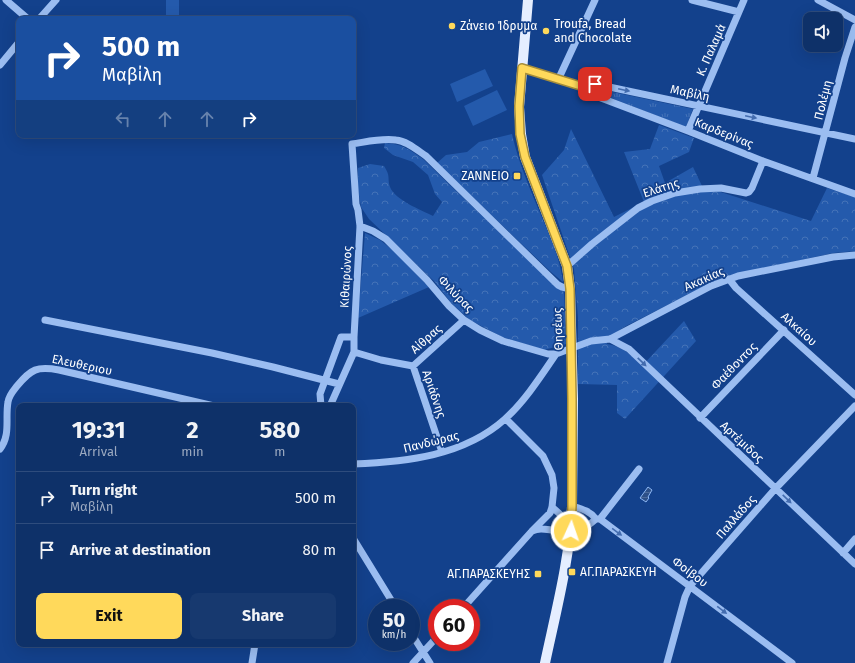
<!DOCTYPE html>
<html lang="en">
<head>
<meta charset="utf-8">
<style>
	body { margin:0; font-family:"Fira Sans",sans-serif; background:#17396f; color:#f1f3f6; height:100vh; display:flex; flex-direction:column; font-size:15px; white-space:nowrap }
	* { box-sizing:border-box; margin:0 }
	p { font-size:13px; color:#9ba9c0 }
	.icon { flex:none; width:22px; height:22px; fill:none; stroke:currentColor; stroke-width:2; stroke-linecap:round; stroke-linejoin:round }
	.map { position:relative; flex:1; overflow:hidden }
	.drawer { position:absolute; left:16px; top:403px; width:340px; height:244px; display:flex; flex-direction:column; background:#0e3169; border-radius:8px; box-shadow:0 4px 16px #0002,0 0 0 1px #2e4c7d }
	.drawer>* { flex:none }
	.top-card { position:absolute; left:16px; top:16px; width:340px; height:122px; border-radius:8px; box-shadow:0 4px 16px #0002,0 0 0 1px #2e4c7d; background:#1a4fa0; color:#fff; overflow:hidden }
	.controls { position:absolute; left:803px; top:12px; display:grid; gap:8px }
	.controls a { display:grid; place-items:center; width:40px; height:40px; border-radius:8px; background:#0e3169; box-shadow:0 4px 16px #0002,0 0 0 1px #2e4c7d; font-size:20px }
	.speed { position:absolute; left:368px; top:599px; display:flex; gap:8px; font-size:20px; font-weight:700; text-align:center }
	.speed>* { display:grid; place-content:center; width:52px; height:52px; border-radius:50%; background:#0e3169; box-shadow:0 4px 16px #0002,0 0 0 1px #2e4c7d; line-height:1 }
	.speed small { font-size:10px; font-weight:400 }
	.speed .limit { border:6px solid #d22; background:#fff; color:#111 }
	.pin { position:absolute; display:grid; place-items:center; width:34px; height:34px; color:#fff; margin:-17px; border-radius:8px; box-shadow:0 2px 6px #0006 }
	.me { position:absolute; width:44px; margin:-22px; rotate:3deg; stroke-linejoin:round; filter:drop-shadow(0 0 3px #0008) }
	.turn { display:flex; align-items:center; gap:14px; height:84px; padding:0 20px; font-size:18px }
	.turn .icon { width:52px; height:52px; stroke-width:2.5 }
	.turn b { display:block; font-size:28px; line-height:34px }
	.lanes { display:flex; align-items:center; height:38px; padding:0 20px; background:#0003; justify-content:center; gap:20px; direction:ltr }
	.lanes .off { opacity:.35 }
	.eta { display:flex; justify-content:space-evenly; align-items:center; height:68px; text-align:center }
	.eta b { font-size:24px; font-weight:700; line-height:28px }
	.action { display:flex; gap:8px; margin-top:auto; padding:8px 20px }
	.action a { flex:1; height:46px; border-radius:8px; background:#ffd95b; color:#111; font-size:16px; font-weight:700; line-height:46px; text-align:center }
	.action a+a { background:#17396f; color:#f1f3f6 }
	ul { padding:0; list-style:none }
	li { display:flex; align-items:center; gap:12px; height:52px; padding:0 20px; border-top:1px solid #2e4c7d }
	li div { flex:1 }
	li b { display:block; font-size:15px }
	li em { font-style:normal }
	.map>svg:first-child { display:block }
	.grass { fill:url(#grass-tufts) }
	.forest { fill:url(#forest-crowns) }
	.garden { fill:#245aac }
	.water { fill:url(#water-rules); stroke:#8db7f4 }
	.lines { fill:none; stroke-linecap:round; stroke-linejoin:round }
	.minor { stroke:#9bbdf1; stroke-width:7 }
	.major { stroke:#e5eeff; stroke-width:10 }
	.oneway { fill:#436caf }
	.route-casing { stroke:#a68d3b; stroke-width:10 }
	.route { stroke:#ffd95b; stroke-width:7 }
	.poi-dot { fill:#ffd95b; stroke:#13418c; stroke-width:1.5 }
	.labels { text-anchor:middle; stroke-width:3.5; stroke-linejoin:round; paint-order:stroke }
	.poi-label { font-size:12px; fill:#fff; stroke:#13418c; text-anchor:start }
	.street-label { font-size:12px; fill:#fff; stroke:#13418c }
</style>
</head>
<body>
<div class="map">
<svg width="855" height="663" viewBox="0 0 855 663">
	<defs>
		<pattern id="grass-tufts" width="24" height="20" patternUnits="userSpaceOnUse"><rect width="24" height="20" fill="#245aac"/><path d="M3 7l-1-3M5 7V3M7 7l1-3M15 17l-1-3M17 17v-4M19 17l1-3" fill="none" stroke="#4573b8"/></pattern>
		<pattern id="forest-crowns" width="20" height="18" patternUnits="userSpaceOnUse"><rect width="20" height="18" fill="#245aac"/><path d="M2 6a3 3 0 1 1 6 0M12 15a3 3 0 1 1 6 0" fill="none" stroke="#4573b8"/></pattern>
		<pattern id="water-rules" width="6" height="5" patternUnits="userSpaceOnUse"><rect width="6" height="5" fill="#2d5088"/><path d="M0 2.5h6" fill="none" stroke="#4c6a9a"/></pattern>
	</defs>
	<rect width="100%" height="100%" fill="#13418c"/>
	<!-- grass -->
	<path class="grass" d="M594 88 693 109 686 127 593 91Z"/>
	<!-- forest -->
	<path class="forest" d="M659 125 694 138 689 152 659 166 665 183 693 167 702 186 811 221 827 188 855 197V251L833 253 723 277 624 327 607 339V344C624 347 630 354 642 366L684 321 696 341 625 419 617 413V385L578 384V318L574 269 542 175 564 150 571 129 614 217 644 202 624 152 650 149Z
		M512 134C519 165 531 191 543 220 552 241 560 260 563 282L551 272 437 163 446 155 467 152 479 142Z
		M385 143C402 144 409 149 423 159L554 285 564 292 566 344 544 350 502 337 470 320 452 304 434 281 369 219 361 207 358 189V168L370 164 384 166C391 177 387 177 390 187 395 200 421 210 433 216L442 202 435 194 428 175 413 162 393 155 384 148Z
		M365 233 380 240 395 252 429 287 358 318Z"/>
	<!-- garden -->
	<path class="garden" d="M166 0H179V16H166Z
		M485 69 493 86 457 102 450 84Z
		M497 90 507 110 473 126 464 106Z"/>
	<!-- water -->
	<path class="water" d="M648 487 652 490 648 497 649 498 646 502 640 498Z"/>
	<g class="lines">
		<!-- minor -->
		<path class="minor" d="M6 0 28 19
			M692 0 739 12
			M818 0 855 20
			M39 19 56 0
			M0 65 19 42
			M523 68 587 88 595 84 855 139
			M558 80 595 0
			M587 88 593 95 688 131 763 161 855 194
			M688 131 744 0
			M813 178 845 58 855 27
			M360 226 373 231 386 239 427 280 449 306 464 320 480 330 503 341 548 354H556L591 341 610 339 711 286 738 276 833 257 855 255
			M567 266 592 244 638 208 652 201 675 193 700 189 721 188 746 193 749 192 752 188 763 161
			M729 279 736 288 855 395
			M45 320 212 353 273 367 339 384
			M610 339 629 349 855 564
			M354 352 381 360 413 366 464 320
			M413 366 442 452
			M321 406 320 394 341 337H354
			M330 406 354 352V337L360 226 358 210 356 204 352 144C366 142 381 138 396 140 407 141 417 150 426 156L558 285 562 287 570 289
			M700 418 784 330
			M0 449C11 435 5 418 8 402 9 395 13 391 17 386 31 369 37 366 59 370L214 406
			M353 464C406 462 464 456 505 419 525 401 541 376 556 354
			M572 506C582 509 590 511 596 519H600L792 663
			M552 507 562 516 572 519
			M600 519 639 469
			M532 531C539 528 544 529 551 530 569 533 582 532 596 519
			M353 538 396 608
			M843 553 855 539
			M463 608 532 531 550 513 552 507 554 488 552 475 543 456 506 419
			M411 633 430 663
			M252 663 255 644
			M413 663 437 637
			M667 663 685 597 690 586 775 489 855 406"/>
		<!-- major -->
		<path class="major" d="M528 0 519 107 521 134 525 157 567 266 570 289 573 399 572 506C570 559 556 611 545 663"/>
	</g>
	<!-- one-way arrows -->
	<defs><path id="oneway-solid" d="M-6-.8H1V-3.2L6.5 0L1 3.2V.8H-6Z"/></defs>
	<g class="oneway">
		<use href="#oneway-solid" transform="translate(624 90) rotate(12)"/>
		<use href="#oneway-solid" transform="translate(751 117) rotate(12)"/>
		<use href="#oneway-solid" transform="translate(642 362) rotate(44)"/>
		<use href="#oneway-solid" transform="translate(787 499) rotate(44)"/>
		<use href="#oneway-solid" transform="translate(617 532) rotate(36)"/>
		<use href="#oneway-solid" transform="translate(722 610) rotate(37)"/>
	</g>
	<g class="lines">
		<!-- route casing -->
		<g class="route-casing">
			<path id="route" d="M571 531 572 506V399L570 289 567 266 525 157 520 134 519 106 522 68 587 88 595 84"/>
		</g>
		<!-- route -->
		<use href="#route" class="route"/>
	</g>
	<!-- markers -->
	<g class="poi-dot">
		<circle cx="452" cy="26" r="4"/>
		<circle cx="546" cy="31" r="4"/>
		<rect x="513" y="172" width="8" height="8" rx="2"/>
		<rect x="568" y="568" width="8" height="8" rx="2"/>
		<rect x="534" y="570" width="8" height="8" rx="2"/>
	</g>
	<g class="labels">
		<!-- poi labels -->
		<g class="poi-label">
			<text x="554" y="28">Troufa, Bread<tspan x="554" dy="14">and Chocolate</tspan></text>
			<text x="460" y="30">Ζάνειο Ίδρυμα</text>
			<text x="509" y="180" text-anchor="end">ΖΑΝΝΕΙΟ</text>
			<text x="580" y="576">ΑΓ.ΠΑΡΑΣΚΕΥΗ</text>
			<text x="530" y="578" text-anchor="end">ΑΓ.ΠΑΡΑΣΚΕΥΗΣ</text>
		</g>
		<!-- street labels -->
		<g class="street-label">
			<text transform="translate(711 50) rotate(-66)" y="4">Κ. Παλαμά</text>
			<text transform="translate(690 93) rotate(12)" y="4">Μαβίλη</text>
			<text transform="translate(823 100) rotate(-76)" y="4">Πολέμη</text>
			<text transform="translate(724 133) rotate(22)" y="4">Καρδερίνας</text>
			<text transform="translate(661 188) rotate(-18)" y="4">Ελάτης</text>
			<text transform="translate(346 277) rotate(-87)" y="4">Κιθαιρώνος</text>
			<text transform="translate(704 279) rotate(-24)" y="4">Ακακίας</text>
			<text transform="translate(456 294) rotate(46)" y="4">Φιλύρας</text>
			<text transform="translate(558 329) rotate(-92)" y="4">Θησέως</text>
			<text transform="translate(799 329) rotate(42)" y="4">Αλκαίου</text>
			<text transform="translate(426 339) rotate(-42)" y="4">Αίθρας</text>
			<text transform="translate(82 365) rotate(12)" y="4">Ελευθεριου</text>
			<text transform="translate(734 366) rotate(-46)" y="4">Φαέθοντος</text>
			<text transform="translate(434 394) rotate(71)" y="4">Αριάδνης</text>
			<text transform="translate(431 442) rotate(-14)" y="4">Πανδώρας</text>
			<text transform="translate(742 442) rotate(43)" y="4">Αρτέμιδος</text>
			<text transform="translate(736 517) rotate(-49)" y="4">Παλλάδος</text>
			<text transform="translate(690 572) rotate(37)" y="4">Φοίβου</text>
		</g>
	</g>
</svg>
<div class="controls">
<a><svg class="icon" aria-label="sound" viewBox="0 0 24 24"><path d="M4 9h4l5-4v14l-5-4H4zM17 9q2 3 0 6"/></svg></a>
</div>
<div class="speed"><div>50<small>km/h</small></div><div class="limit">60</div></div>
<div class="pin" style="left:595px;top:84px;background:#d93025"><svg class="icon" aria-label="arrive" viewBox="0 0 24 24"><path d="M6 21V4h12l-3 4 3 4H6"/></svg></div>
<svg class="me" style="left:571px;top:531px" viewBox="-20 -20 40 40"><circle r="17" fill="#ffd95b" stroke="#fff" stroke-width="3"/><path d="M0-11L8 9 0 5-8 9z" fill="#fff"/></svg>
<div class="top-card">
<div class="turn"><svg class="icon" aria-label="right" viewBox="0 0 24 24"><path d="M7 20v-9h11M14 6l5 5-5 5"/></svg><div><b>500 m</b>Μαβίλη</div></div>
<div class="lanes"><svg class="icon off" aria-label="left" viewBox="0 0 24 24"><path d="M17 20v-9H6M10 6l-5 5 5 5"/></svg><svg class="icon off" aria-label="ahead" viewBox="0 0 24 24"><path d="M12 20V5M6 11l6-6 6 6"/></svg><svg class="icon off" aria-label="ahead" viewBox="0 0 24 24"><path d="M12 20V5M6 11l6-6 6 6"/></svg><svg class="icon" aria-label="right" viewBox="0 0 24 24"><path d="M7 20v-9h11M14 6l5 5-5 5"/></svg></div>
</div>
<section class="drawer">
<div class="eta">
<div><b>19:31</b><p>Arrival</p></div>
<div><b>2</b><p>min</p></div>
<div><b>580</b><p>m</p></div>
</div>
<ul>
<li><svg class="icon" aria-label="right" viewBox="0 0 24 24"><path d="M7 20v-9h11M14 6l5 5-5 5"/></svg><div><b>Turn right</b><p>Μαβίλη</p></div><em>500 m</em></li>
<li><svg class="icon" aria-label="arrive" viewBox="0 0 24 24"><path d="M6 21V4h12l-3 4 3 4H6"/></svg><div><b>Arrive at destination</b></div><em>80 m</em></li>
</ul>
<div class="action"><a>Exit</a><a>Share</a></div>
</section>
</div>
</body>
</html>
